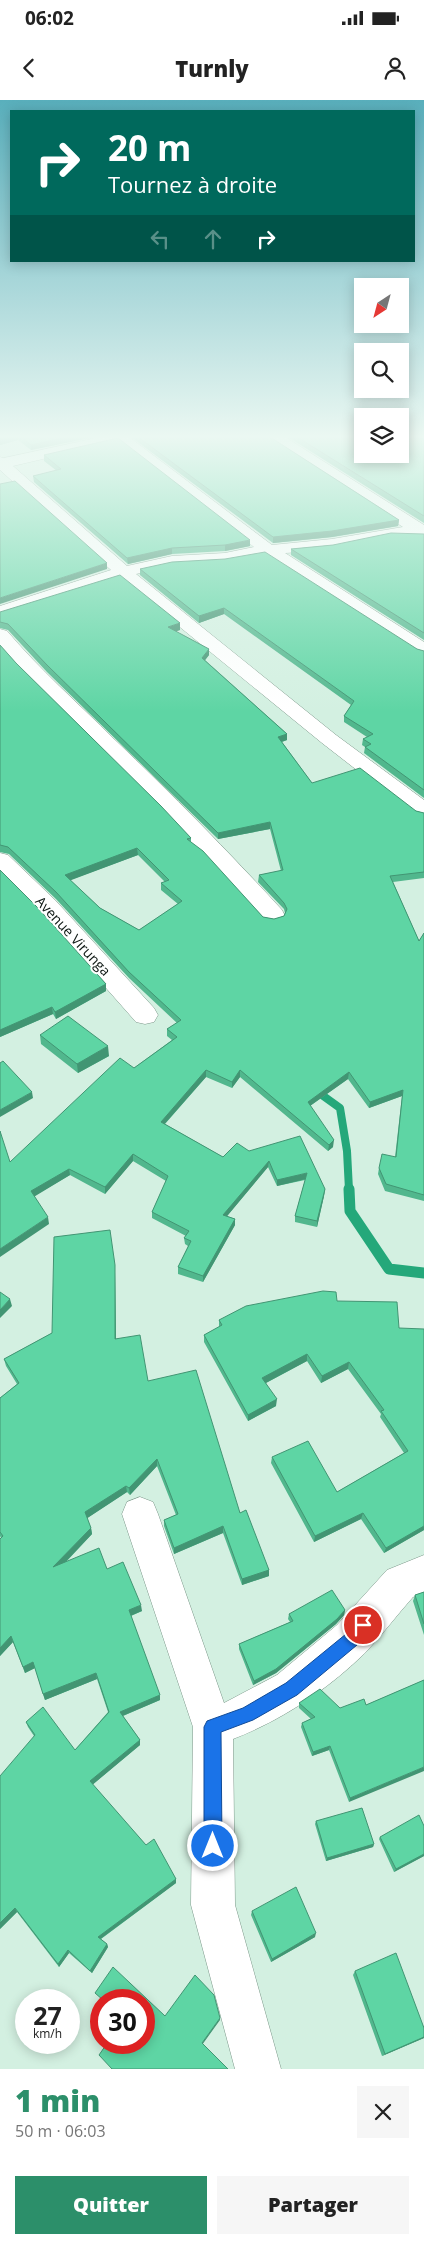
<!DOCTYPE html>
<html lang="fr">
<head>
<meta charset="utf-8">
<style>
	body { margin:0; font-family:"Open Sans",sans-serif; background:#f6f6f6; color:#222; height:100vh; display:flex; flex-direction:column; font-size:19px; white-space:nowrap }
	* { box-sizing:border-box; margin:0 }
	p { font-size:16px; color:#767676 }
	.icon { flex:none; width:28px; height:28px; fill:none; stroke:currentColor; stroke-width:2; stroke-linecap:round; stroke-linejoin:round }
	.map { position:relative; height:1969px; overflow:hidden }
	.details { display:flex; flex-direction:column; background:#fff; flex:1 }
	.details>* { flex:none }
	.banner { position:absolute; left:10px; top:10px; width:405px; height:152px; border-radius:0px; box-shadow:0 2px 12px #0003; background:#00695c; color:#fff; overflow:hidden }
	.needle { width:32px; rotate:216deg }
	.controls { position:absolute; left:354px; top:178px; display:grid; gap:10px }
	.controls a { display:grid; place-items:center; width:55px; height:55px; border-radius:0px; background:#fff; box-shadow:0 2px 12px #0003; font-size:25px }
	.speed { position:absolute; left:15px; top:1889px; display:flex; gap:10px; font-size:25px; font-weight:700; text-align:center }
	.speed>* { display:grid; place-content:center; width:65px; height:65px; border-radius:50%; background:#fff; box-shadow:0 2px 12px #0003; line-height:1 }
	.speed small { font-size:12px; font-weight:400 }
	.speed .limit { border:8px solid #d22; background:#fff; color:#111 }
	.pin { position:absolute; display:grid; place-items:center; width:42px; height:42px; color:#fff; margin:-21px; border:2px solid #fff; border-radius:50%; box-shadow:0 1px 5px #0007 }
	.me { position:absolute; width:55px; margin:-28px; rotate:0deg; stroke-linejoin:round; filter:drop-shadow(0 0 4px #0008) }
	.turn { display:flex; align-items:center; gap:18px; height:105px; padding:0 15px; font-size:22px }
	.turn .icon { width:65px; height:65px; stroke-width:2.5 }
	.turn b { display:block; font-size:35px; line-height:42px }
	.lanes { display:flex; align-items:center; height:48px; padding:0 15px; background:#0003; justify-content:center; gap:25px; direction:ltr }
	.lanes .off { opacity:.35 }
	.round { display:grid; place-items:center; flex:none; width:52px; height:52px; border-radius:0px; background:#f6f6f6 }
	.head { display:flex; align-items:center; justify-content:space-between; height:85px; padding:0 15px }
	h1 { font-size:30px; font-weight:800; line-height:38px; color:#2c8f6a }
	.action { display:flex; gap:10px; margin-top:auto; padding:10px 15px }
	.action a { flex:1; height:58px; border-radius:0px; background:#2c8f6a; color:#fff; font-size:20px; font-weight:800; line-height:58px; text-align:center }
	.action a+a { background:#f6f6f6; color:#222 }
	.status { display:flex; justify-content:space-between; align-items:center; height:35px; padding:0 25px; background:#fff; direction:ltr }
	.status svg { height:14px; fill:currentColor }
	header { display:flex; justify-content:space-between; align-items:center; height:65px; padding:0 15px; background:#fff; font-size:22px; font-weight:800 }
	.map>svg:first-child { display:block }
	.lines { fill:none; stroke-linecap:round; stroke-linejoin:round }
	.stream-far1 { stroke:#24a87a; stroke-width:8 }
	.stream { stroke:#24a87a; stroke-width:11 }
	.minor-casing { stroke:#7c9789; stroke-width:1 }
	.trunk-casing { stroke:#7c9789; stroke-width:1 }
	.minor { fill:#fff; fill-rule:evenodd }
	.trunk { fill:#fff; fill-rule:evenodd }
	.wall { fill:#51b78d; fill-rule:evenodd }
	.shaded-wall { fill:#429573 }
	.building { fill:#5ed5a4; stroke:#429573; fill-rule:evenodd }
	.route { fill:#1a73e8; stroke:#114b97 }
	.labels { text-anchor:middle; stroke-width:4; stroke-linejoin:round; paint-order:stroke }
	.street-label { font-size:14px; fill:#0d1713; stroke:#fff }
</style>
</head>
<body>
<div class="status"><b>06:02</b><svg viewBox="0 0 49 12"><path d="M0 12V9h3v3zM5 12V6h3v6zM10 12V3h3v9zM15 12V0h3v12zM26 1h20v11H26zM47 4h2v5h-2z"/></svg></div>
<header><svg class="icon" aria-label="back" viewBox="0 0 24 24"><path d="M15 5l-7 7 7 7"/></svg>Turnly<svg class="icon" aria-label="person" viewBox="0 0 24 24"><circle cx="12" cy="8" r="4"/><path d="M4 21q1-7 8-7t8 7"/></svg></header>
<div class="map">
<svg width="424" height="1969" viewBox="0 0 424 1969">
	<rect width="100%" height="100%" fill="#d3f0e1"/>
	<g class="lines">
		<!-- stream-far1 -->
		<path class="stream-far1" d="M315 990 340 1008 347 1051 349 1090"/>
		<!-- stream -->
		<path class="stream" d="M349 1089 350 1111 389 1169 424 1173"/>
		<!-- minor casing -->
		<g class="minor-casing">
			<path id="minor" d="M113 337H129L272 445 332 439 403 427 270 340 268 337H285L424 425V438C395 431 361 445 332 449 316 451 301 452 285 453L424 542V556L417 554 265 456 225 463 172 466 136 474 336 635 424 700V718L416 716 322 643 121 479 0 517V506L111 470 0 370V357L5 359 127 466 172 456 225 453 254 447Z
				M413 337H424V343L415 340Z
				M0 529 7 531C40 570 78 603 114 639 172 694 228 751 282 810L285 816 282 822 273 824 264 822 163 711 18 568 0 547Z
				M0 753 8 755 55 800 154 908 158 915 154 922 145 924 136 922 39 812 0 773Z
				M140 1397 153 1402 158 1414 224 1603 277 1575 337 1525 387 1470 424 1455V1493L413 1497C397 1515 382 1535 365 1553 327 1590 282 1620 233 1639L235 1805 281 1969H235L191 1805 193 1627 122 1414 127 1402Z"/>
		</g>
		<!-- trunk casing -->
		<g class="trunk-casing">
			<path id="trunk" d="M101 337H126L124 340 0 369V359Z"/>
		</g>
		<!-- minor -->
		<use href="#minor" class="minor"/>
		<!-- trunk -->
		<use href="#trunk" class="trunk"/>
	</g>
	<!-- wall -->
	<path class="wall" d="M0 337H94L31 350 18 340 0 345Z
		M131 337H270L399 420 398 426 332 437 273 443Z
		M288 337H362L424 339V423Z
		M44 355 250 446 225 451 172 454 128 464 34 382 33 376 57 371 44 361Z
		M424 434V540L291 455V449L333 445Z
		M140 469 424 551V698L364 653 365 647 362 645 363 639 367 637 344 622V616L351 605 224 514 199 523 140 475Z
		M0 512 180 530 175 531 209 555 205 560 287 634V640L282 642 312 683 424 713V778L393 782 419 841 424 833V1101L385 1091 378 1074 379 1068 395 1057 402 996 369 1008 348 979 310 1006 333 1047 328 1051 240 977 232 988 206 977 165 1024 223 1057 249 1051 325 1089 324 1096 317 1127 295 1122V1116L305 1080 277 1086 268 1067 227 1116 235 1119V1125L203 1182 178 1174V1167L188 1146 185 1144 184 1138 186 1136 152 1118V1112L166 1081 133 1061 105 1094 70 1075 34 1096 49 1124 10 1062 134 968 172 940 167 936V929L177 923 129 878 56 799 9 754 0 752V545L16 563 191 738V742L263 817 274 819 284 816 285 813 284 809 258 782 259 775 281 771 270 729 218 739 47 572 8 530 0 528ZM138 755 165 782 161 783V790L178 804 139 830 100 808 70 780Z
		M0 770 106 884V891L56 919 53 914 0 937Z
		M40 935 109 956 78 973 41 944Z
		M115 1172 116 1239 148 1281 240 1413 269 1470V1476L242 1485 223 1433 174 1454 164 1426V1420L176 1415 157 1366 130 1395 127 1392 87 1418 91 1428 92 1434 66 1462 107 1469 142 1511 131 1516 160 1600 123 1616 140 1640V1645L92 1685 176 1779V1783L101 1839 107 1844 108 1847 92 1873 69 1853 59 1867 17 1812 0 1829 34 1636 28 1627 26 1622 75 1650 108 1612 97 1579 45 1600 35 1568 25 1573 13 1542 0 1556V1439L1 1438 0 1436V1298L17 1284 6 1266 4 1259 52 1233Z
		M337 1201 399 1228 424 1430 384 1453 361 1419 314 1442 271 1363 272 1357 337 1392 404 1353 380 1317 381 1314 348 1269 321 1283 307 1261 266 1283 276 1306 248 1321 204 1242V1235L219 1227V1220Z
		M424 1492V1535L413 1501 415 1495Z
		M345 1510 344 1515 336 1524 276 1573 253 1585 239 1549V1544L290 1522 288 1519 289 1514Z
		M424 1580 349 1702 329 1650 312 1656 301 1627 302 1623 311 1619 299 1608V1603L340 1608 366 1605Z
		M316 1721 374 1744 373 1747 326 1761 315 1724Z
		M424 1726V1756L394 1772 379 1739 380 1737Z
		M252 1811 315 1837 271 1862 251 1815Z
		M355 1871 424 1928V1938L382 1956 353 1875Z"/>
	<!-- shaded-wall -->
	<path class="shaded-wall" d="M9 337H18V340L0 345V339Z
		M67 337H94L31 350V345Z
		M399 420 398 426 332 437 273 443V437Z
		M250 440V446L225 451V445Z
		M172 448V454L128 464 127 458Z
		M107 463V469L0 504V498Z
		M224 508V514L199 523V516Z
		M180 523V530L169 534 168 527Z
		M209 549V555L202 564V558Z
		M287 634V640L278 643V637Z
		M270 722V729L218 739V733Z
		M137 748 138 755 66 782 65 775Z
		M106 884V891L56 919 55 912Z
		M52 907 53 914 0 937V930Z
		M108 946 109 956 78 973 77 964Z
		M206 970V977L161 1028V1022Z
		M240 970V977L232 988V982Z
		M349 972 348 979 307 1008 308 1002Z
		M403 990 402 996 369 1008 370 1002Z
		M32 992 33 998 0 1017V1010Z
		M334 1040 333 1047 328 1051 329 1045Z
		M133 1054V1061L105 1094V1087Z
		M269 1061 268 1067 223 1121V1115Z
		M69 1069 70 1075 32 1098 31 1091Z
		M307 1073 306 1079 277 1086V1080Z
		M325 1089 324 1096 317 1127V1121Z
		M48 1117 49 1124 0 1157V1149Z
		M235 1119V1125L203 1182V1176Z
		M115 1165V1172L116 1246 115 1239Z
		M10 1199 12 1206 0 1218V1210Z
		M307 1254V1261L262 1285V1278Z
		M349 1262 348 1269 321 1283 322 1276Z
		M277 1299 276 1306 248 1321V1315Z
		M157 1359V1366L130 1395 129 1388Z
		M126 1386 127 1392 86 1419 85 1412Z
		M363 1413 361 1419 314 1442 315 1436Z
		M223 1426V1433L174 1454V1448Z
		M424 1426V1430L384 1453 386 1448Z
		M91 1428 92 1434 55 1473 53 1467Z
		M269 1470V1476L242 1485V1479Z
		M141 1505 142 1511 130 1516 129 1510Z
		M345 1510 344 1515 336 1524 276 1573 253 1585 254 1581Z
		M11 1536 13 1542 0 1556V1548Z
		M33 1562 35 1568 25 1573 23 1567Z
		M96 1573 97 1579 45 1600 43 1594Z
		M160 1595V1600L120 1617V1612Z
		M140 1640V1645L91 1686 90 1681Z
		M330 1646 329 1650 312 1656 313 1652Z
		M424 1667V1671L349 1702 350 1698Z
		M374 1744 373 1747 326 1761 327 1758Z
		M424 1754V1756L394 1772 396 1769Z
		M176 1779V1783L99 1840 98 1837Z
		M15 1808 17 1812 0 1829V1823Z
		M316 1833 315 1837 271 1862 272 1859Z
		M107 1844 108 1847 92 1873 90 1871Z
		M68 1850 69 1853 59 1867 58 1864Z
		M220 1918V1920L202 1945V1943Z
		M424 1937V1938L382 1956 385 1954Z"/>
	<!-- building -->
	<path class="building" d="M0 337H9L0 339Z
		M21 337H67L31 345Z
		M138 337H270L399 420 332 431 273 437Z
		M297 337H362V354H400V337H417L424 339V416Z
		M118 338 250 440 225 445 172 448 127 458 33 376 61 369 44 355Z
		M15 381 107 463 0 498V384Z
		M391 433 424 434V533L291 449 333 445Z
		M265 452 417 549 424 551V690L365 647 371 644 363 639 373 634 344 616 354 601 224 508 199 516 140 469 172 462 225 459Z
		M120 475 180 523 168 527 209 549 202 558 287 634 278 637 312 683 360 668 416 711 424 713V772L390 776 419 841 424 833V1095L386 1084 379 1068 382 1054 396 1057 403 990 370 1002 349 972 308 1002 334 1040 329 1045 240 970 232 982 206 970 161 1022 223 1057 237 1043 249 1051 300 1036 325 1089 317 1121 295 1116 307 1073 277 1080 269 1061 223 1115 235 1119 203 1176 178 1167 191 1141 184 1138 189 1131 152 1112 168 1076 133 1054 105 1087 69 1069 31 1091 48 1117 0 1149V1031L10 1062 120 958 134 968 177 937 167 929 181 920 129 872 56 792 8 747 0 745V545L16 563 161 706 191 738 187 739 203 751 263 817 274 819 284 816 287 809 284 803 259 775 283 770 270 722 218 733 47 565 8 524 0 522V512ZM137 748 169 780 161 783 182 801 139 830 100 808 65 775Z
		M0 770 37 807 106 884 55 912 52 907 0 930Z
		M68 916 108 946 77 964 40 935Z
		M3 961 32 992 0 1010V963Z
		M110 1130 115 1165V1239L140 1235 148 1281 196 1270 240 1413 246 1410 269 1470 242 1479 223 1426 174 1448 164 1420 178 1414 157 1359 129 1388 126 1386 85 1412 91 1428 53 1467 99 1448 107 1469 123 1462 141 1505 129 1510 160 1595 120 1612 140 1640 90 1681 146 1745 154 1739 176 1779 98 1837 107 1844 90 1871 68 1850 58 1864 15 1808 0 1823V1676L35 1635 26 1622 43 1607 75 1650 109 1612 96 1573 43 1594 33 1562 23 1567 11 1536 0 1548V1439L3 1436 0 1432V1298L19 1283 4 1259 52 1233 54 1137Z
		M323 1191 336 1192 337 1201 397 1202 399 1228 424 1229V1426L386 1448 363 1413 315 1436 272 1357 308 1341 337 1392 408 1351 381 1311 384 1310 349 1262 322 1276 307 1254 262 1278 277 1299 248 1315 204 1235 222 1225 219 1220 246 1206Z
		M0 1192 10 1199 0 1210Z
		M332 1490 345 1510 337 1519 276 1569 254 1581 239 1544 293 1521 289 1514Z
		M424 1492V1524L415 1495Z
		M424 1580V1667L350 1698 330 1646 313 1652 302 1623 315 1617 299 1603 320 1589 340 1608 364 1599 366 1605Z
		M362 1708 374 1744 327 1758 316 1721Z
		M419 1715 424 1726V1754L396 1769 380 1737Z
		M296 1787 316 1833 272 1859 252 1811Z
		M396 1853 424 1928V1937L385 1954 355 1871Z
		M113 1867 165 1916 195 1875 214 1895 220 1918 202 1943 228 1969H112L99 1955 108 1942H144V1900H103L95 1893Z"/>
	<!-- sky -->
	<linearGradient id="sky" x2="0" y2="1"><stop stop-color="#59afbc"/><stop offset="0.55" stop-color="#ebf8f2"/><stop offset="1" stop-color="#ebf8f2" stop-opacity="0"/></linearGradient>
	<rect width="424" height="612" fill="url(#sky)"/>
	<!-- route -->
	<path class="route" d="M363 1517 369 1519 371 1525 357 1545 297 1595 253 1620 221 1632 222 1746 219 1752 213 1754 207 1752 204 1746V1627L207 1621 243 1608 286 1583 346 1534 358 1519Z"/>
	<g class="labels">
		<!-- street labels -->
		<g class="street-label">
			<text transform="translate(73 836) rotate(47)" y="5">Avenue Virunga</text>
		</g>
	</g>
</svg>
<div class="controls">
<a><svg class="needle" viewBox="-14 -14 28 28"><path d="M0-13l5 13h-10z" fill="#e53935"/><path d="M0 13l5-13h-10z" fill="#767676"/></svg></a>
<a><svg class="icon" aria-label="search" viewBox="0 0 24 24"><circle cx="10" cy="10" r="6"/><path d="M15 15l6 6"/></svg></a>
<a><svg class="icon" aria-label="layers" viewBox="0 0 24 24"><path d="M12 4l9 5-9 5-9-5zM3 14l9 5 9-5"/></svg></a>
</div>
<div class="speed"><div>27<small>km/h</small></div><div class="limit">30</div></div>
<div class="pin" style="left:363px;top:1525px;background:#d93025"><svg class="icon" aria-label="arrive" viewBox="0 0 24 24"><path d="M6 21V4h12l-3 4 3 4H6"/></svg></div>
<svg class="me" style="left:213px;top:1746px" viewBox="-20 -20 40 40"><circle r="17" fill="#1a73e8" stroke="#fff" stroke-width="3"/><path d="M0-11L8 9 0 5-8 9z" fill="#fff"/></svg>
<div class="banner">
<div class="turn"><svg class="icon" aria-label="right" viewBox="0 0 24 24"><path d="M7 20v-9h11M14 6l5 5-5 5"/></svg><div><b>20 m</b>Tournez à droite</div></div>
<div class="lanes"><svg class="icon off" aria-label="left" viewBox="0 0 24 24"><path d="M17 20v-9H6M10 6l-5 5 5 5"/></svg><svg class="icon off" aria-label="ahead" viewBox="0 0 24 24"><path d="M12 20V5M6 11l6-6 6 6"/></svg><svg class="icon" aria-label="right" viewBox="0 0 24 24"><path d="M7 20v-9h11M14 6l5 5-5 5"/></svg></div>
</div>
</div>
<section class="details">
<div class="head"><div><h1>1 min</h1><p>50 m · 06:03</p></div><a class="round"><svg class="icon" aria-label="close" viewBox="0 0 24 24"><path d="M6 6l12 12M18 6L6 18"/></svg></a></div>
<div class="action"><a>Quitter</a><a>Partager</a></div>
</section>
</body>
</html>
